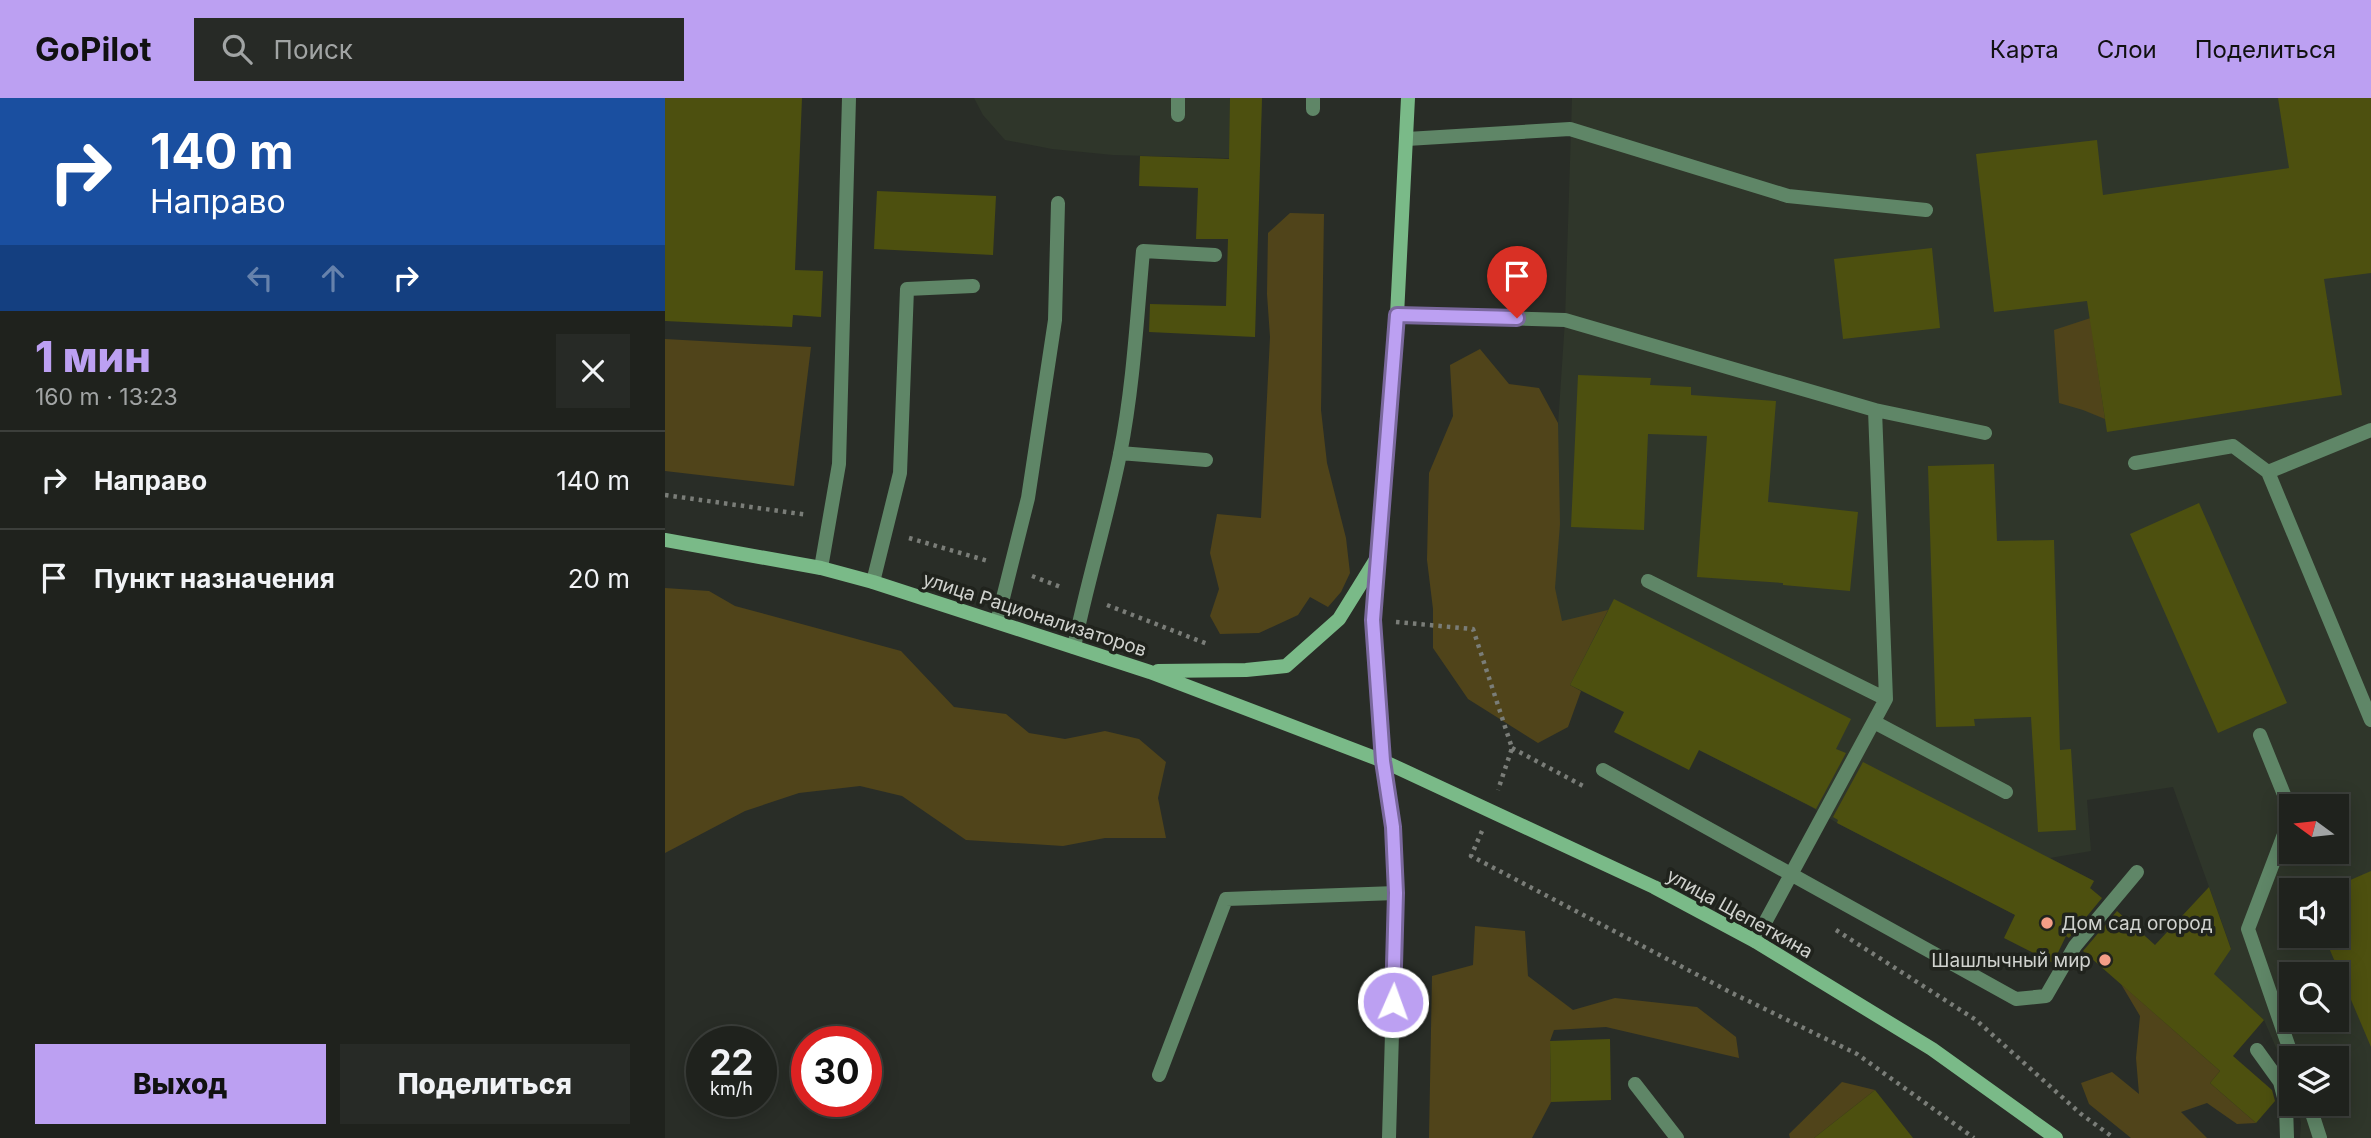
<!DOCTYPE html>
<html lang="ru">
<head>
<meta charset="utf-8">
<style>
	body { margin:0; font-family:Inter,sans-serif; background:#272a26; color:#f1f3f6; height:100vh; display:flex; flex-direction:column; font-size:26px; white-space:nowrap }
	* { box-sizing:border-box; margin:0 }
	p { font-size:23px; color:#a1a4a4 }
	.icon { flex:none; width:38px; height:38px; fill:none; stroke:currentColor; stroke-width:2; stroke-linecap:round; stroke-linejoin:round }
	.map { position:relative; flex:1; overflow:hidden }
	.panel { display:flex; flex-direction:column; background:#1f221d; width:665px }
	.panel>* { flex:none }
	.hud { background:#1a4fa0; color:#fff; overflow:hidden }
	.needle { width:46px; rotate:285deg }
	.controls { position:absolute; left:1614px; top:696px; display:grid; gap:14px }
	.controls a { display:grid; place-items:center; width:70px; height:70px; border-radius:0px; background:#1f221d; box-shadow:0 4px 18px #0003,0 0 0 2px #3c3f3b; font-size:35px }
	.speed { position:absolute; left:21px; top:928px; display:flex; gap:14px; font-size:35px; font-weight:700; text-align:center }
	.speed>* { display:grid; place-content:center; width:91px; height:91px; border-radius:50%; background:#1f221d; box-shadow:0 4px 18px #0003,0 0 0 2px #3c3f3b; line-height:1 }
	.speed small { font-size:18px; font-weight:400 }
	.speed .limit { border:10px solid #d22; background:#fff; color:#111 }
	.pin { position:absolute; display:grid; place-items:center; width:60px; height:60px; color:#fff; margin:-72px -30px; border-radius:50% 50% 50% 0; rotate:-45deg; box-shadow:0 0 7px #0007 }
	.pin .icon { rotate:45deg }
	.me { position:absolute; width:77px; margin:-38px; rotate:2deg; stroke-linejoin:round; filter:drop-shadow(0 0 5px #0008) }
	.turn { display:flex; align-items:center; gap:24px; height:147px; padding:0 35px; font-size:32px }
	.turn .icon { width:91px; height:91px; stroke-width:2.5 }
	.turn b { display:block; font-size:49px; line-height:60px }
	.lanes { display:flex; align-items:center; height:66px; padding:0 35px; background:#0003; justify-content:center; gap:35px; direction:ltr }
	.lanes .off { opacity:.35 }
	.round { display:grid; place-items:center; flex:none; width:74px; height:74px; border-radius:0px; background:#272a26 }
	.overview { display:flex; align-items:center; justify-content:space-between; height:119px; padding:0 35px }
	h1 { font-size:42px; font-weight:800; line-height:52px; color:#bca0f2 }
	.action { display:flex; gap:14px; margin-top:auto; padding:14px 35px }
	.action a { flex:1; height:80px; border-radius:0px; background:#bca0f2; color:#111; font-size:28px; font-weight:800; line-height:80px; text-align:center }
	.action a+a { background:#272a26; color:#f1f3f6 }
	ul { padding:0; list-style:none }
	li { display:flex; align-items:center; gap:21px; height:98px; padding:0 35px; border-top:2px solid #3c3f3b }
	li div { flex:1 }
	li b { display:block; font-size:26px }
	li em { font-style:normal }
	header { display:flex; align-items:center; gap:42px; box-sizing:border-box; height:98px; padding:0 35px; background:#bca0f2; color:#111 }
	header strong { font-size:33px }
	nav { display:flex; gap:38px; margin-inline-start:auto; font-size:24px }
	.search { width:490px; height:63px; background:#272a26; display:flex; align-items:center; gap:18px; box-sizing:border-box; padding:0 24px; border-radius:0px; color:#a1a4a4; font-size:26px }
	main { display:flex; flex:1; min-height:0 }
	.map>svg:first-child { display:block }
	.built { fill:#2f362a; fill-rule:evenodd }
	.green { fill:#50441a }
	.building { fill:#4d500f }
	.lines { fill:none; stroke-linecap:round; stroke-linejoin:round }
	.path { stroke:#7a7d78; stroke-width:4.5; stroke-dasharray:3.5 5; stroke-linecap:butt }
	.lane { stroke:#5f8667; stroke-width:14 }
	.street { stroke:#5f8667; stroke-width:14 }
	.secondary { stroke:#7aba88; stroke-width:14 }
	.route-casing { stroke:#7a689d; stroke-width:18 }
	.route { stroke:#bca0f2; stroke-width:12 }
	.poi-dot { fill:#f49e87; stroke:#20231d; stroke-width:2.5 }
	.labels { text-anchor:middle; stroke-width:7; stroke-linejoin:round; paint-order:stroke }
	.street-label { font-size:19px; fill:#d0d2ce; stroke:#20231d }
	.poi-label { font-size:19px; fill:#d0d2ce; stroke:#20231d; text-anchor:start }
</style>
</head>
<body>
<header>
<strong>GoPilot</strong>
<div class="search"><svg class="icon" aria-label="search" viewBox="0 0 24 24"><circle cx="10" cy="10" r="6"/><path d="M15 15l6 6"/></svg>Поиск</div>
<nav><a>Карта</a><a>Слои</a><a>Поделиться</a></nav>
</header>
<main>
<section class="panel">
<div class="hud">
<div class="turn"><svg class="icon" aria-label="right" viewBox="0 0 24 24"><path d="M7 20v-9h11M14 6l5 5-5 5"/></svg><div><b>140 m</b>Направо</div></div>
<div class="lanes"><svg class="icon off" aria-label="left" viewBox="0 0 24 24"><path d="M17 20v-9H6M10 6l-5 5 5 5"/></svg><svg class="icon off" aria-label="ahead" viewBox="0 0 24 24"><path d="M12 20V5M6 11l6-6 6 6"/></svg><svg class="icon" aria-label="right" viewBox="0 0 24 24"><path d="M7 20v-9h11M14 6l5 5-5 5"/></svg></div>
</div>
<div class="overview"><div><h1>1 мин</h1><p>160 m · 13:23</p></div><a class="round"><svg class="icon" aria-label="close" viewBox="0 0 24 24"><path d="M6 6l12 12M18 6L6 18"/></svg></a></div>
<ul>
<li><svg class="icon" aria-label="right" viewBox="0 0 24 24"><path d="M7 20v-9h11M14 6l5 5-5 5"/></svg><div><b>Направо</b></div><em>140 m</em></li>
<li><svg class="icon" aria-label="arrive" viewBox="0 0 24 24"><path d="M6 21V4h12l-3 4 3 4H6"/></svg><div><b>Пункт назначения</b></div><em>20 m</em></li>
</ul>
<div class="action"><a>Выход</a><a>Поделиться</a></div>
</section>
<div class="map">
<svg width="1706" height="1040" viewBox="0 0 1706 1040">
	<rect width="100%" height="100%" fill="#292d27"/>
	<!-- built -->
	<path class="built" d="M309 0H597L595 61 448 57 387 51 340 42 318 17Z
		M907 0H1706V1040H1635L1636 1025 1632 1006H1671V961H1626V984L1599 922 1548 877 1566 850 1508 689 1422 702 1426 753 1385 760 1429 783 1399 842 1172 725 1143 707 905 587 877 567 900 222ZM1626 709H1671V754H1626ZM1626 793H1671V838H1626ZM1626 877H1671V922H1626Z"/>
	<!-- green -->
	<path class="green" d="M625 115 659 116 656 312 662 365 681 440 685 475 676 494 663 509 645 499 633 517 594 535 555 536 545 518 554 491 545 455 552 416 596 420 605 239 602 196 603 135Z
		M1651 183 1663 203 1428 239 1440 321 1418 312 1394 305 1389 232 1456 210Z
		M0 241 146 249 129 388 0 373Z
		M815 251 844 286 874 290 893 325 895 426 890 490 897 523 943 512 905 587 916 593 903 629 873 645 803 601 768 550V511L762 462 764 375 788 318 785 267Z
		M0 490 44 493 70 508 236 553 289 609 341 616 364 635 400 641 440 633 474 641 501 664 493 700 501 740H440L398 748 301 742 237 698 195 688 134 695 80 713 0 755Z
		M810 828 860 833 863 878 908 912 950 900 1032 909 1071 939 1074 960 941 929 889 932 885 943 886 1004 867 1040H764L767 878 808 867Z
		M1456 886 1555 973 1545 985 1591 1025 1572 1026 1542 1005 1516 1014 1542 1040H1466L1424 1006 1416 985 1447 974 1474 996 1471 960 1475 918Z
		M1177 984 1210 992 1149 1040H1125L1124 1036Z"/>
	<!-- building -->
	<path class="building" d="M0 0H137L130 172 158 173 156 219 128 217 127 229 0 223Z
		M565 0H597L590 239 484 234 485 206 561 208 563 141H531L533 90 474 88 475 58 564 61Z
		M1613 0H1706V175L1659 181 1677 297 1442 334 1422 203 1329 214 1311 56 1432 42 1438 97 1624 70Z
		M212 93 331 98 328 157 209 151Z
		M1267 150 1275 230 1178 241 1169 161Z
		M913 277 986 280 985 287 1026 289V297L1111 303 1103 404 1193 414 1185 493 1118 487V485L1032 479 1042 338 983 336 979 432 906 429Z
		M1329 366 1332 443 1389 442 1395 652 1406 651 1411 732 1373 734 1366 619 1309 621 1310 628 1271 629 1263 368Z
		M1534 405 1622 605 1553 635 1465 436Z
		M949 501 1186 621 1171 651 1181 655 1151 711 1034 652 1024 672 949 634 959 614 905 587Z
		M1198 664 1429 783 1425 790 1437 800 1404 840 1401 838 1388 865 1339 840 1350 817 1172 725 1173 722 1168 719Z
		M1706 773V949L1659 838H1671V793H1660Z
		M1544 789 1566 851 1549 876 1599 922 1568 958 1607 992 1610 1003 1591 1025 1545 985 1555 973 1418 853 1452 813 1490 847Z
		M945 941 946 1002 886 1004 885 943Z
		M1210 992 1248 1040H1149Z"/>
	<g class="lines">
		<!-- path -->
		<path class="path" d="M0 397 143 417
			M244 440 323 463
			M367 478 398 490
			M442 507 545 547
			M731 524 808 531 847 650 833 692
			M847 650 920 689
			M817 733 806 758 1065 894 1192 956 1309 1040
			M1171 832 1311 922 1416 1016 1449 1040"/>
		<!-- lane -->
		<path class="lane" d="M648 11V0
			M513 17V0
			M742 41 905 31 1123 98 1261 112
			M732 217 900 222 1210 312 1221 601 1090 843
			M1210 312 1320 335
			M455 355 541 362
			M1470 365 1568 348 1603 374 1706 332
			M1603 374 1706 622
			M156 470 174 366 184 0
			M983 483 1221 601
			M208 484 235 375 242 191 308 188
			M332 524 363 400 390 222 393 105
			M409 549C422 484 442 421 455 356 468 291 472 219 478 153L550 157
			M1209 624 1341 694
			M1595 637 1626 714
			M938 672 1351 901 1381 898 1410 848 1472 774
			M1626 718 1583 831 1628 961
			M1592 952 1615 984 1621 1007 1622 1040
			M494 977 561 801 731 795
			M970 986 1012 1040
			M1644 1006 1655 1040"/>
		<!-- street -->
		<path class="street" d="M718 663 728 729 731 795 724 1040"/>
		<!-- secondary -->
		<path class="secondary" d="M0 442 156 470 208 484 485 574 718 663 989 789 1090 843 1267 951 1391 1040
			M493 573 581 572 621 568 674 521 710 463
			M718 663 708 522 732 217 743 0"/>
	</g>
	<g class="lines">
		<!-- route casing -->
		<g class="route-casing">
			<path id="route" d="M728 904 731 795 728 729 718 663 708 522 732 217 852 220"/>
		</g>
		<!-- route -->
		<use href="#route" class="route"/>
	</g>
	<!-- markers -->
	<g class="poi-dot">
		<circle cx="1382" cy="825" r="7"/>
		<circle cx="1440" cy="862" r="7"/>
	</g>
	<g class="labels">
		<!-- street labels -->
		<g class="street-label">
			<text transform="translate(370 516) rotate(18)" y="7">улица Рационализаторов</text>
			<text transform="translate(1075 815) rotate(29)" y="7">улица Щепеткина</text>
		</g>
		<!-- poi labels -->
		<g class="poi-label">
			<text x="1396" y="832">Дом сад огород</text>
			<text x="1426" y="869" text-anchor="end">Шашлычный мир</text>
		</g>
	</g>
</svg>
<div class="controls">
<a><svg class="needle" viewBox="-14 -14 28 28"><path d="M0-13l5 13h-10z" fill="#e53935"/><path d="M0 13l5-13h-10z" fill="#a1a4a4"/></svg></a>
<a><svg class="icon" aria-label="sound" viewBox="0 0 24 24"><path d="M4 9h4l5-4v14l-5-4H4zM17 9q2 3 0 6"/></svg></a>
<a><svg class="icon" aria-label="search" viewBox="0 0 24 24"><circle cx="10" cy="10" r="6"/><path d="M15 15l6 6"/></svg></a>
<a><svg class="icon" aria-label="layers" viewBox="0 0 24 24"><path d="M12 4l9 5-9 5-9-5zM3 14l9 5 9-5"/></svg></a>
</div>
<div class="speed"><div>22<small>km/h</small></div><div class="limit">30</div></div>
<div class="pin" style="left:852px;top:220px;background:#d93025"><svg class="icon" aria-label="arrive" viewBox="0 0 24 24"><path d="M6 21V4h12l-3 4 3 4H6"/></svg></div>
<svg class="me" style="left:728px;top:904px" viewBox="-20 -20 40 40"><circle r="17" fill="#bca0f2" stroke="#fff" stroke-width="3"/><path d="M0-11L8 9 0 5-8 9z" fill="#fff"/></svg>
</div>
</main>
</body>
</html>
